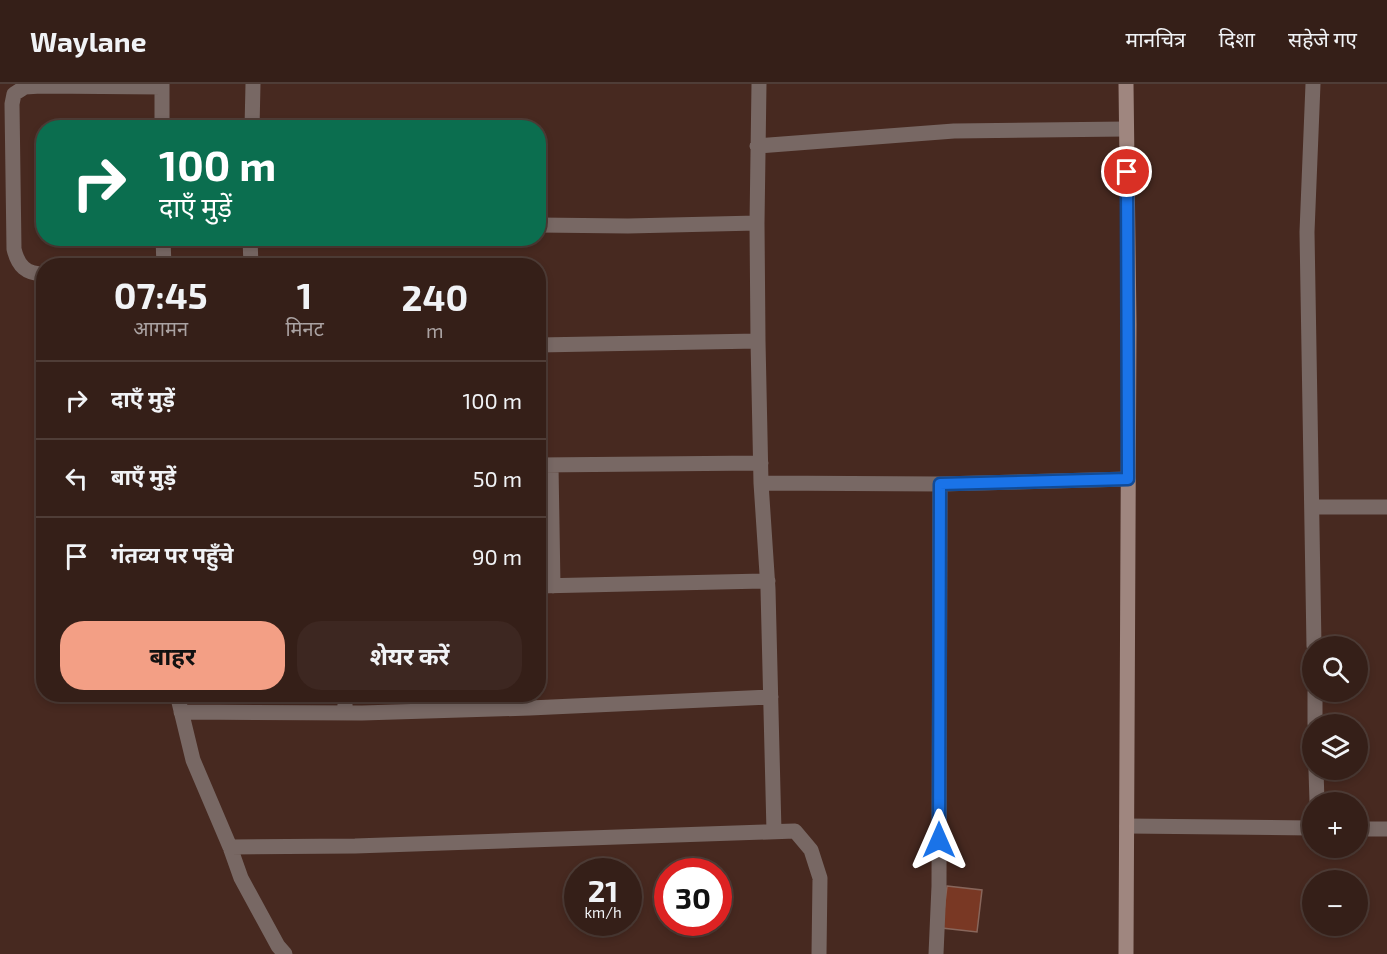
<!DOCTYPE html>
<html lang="hi">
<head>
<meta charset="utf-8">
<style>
	body { margin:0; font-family:"Exo 2","Noto Sans Devanagari",sans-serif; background:#3d2721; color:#f1f3f6; height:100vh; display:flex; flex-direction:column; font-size:22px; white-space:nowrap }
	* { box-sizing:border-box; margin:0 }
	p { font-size:20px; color:#aaa2a2 }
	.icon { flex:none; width:33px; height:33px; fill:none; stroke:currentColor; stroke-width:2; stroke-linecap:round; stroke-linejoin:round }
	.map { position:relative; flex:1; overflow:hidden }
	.panel { position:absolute; left:36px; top:174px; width:510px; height:444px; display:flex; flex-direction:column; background:#351f18; border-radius:24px; box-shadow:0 3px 9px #0003,0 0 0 2px #4f3d37 }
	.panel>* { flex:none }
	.banner { position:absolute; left:36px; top:36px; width:510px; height:126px; border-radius:24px; box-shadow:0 3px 9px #0003,0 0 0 2px #4f3d37; background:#0b6e4f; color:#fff; overflow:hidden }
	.tools { position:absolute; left:1302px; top:552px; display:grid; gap:12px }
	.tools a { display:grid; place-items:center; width:66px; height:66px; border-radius:50%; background:#351f18; box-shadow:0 3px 9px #0003,0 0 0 2px #4f3d37; font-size:30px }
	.speed { position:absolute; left:564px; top:774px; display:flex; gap:12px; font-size:30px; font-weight:700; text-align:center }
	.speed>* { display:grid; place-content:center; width:78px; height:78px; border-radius:50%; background:#351f18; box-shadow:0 3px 9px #0003,0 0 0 2px #4f3d37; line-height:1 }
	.speed small { font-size:15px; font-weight:400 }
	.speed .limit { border:9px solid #d22; background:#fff; color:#111 }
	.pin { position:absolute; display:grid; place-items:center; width:51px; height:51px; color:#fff; margin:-26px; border:3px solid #fff; border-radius:50%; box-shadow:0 2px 6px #0007 }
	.me { position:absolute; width:66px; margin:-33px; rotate:0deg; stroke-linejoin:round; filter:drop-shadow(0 0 4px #0008) }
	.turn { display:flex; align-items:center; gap:21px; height:126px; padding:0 24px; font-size:27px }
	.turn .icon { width:78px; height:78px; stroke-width:2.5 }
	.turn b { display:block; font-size:42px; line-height:51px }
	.eta { display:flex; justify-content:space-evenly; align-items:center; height:102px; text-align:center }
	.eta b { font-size:36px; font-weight:700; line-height:42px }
	.primary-button { display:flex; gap:12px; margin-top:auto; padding:12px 24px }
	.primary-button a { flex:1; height:69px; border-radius:24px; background:#f39f85; color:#111; font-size:24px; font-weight:700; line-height:69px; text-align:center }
	.primary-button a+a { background:#3d2721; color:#f1f3f6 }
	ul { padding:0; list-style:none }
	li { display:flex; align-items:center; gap:18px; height:78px; padding:0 24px; border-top:2px solid #4f3d37 }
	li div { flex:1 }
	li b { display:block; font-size:22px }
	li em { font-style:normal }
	header { display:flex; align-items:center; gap:36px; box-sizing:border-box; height:84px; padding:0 30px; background:#351f18; border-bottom:2px solid #4f3d37 }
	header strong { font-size:28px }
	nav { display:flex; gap:33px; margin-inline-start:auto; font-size:21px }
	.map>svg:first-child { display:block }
	.building { fill:#793824; stroke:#88665b; stroke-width:1.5 }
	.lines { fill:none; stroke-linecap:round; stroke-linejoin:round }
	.street { stroke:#786864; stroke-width:15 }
	.secondary { stroke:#9f867f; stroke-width:15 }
	.route-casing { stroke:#114b97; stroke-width:15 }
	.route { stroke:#1a73e8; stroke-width:10 }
</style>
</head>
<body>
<header>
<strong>Waylane</strong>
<nav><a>मानचित्र</a><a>दिशा</a><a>सहेजे गए</a></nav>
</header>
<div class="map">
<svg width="1387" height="870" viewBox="0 0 1387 870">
	<rect width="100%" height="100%" fill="#472920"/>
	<!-- building -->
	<path class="building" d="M947 802 982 806 977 848 942 844Z"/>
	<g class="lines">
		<!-- street -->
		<path class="street" d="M759 0 757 139 758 257 761 399 768 505 774 748
			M1313 0 1307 148 1314 562
			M162 44V0
			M252 44 253 0
			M757 62 954 47 1126 45
			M538 141 628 142 757 139
			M163 154 164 182
			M250 154 251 182
			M44 190C26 190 18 182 14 165L12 20 14 10 25 3 41 2 162 3
			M538 261 758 257
			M538 381 761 379
			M551 381 553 502
			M761 399 940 400 1128 395
			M1312 423H1387
			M538 502 768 497
			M1315 608V640
			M177 610 193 676 230 763 241 794 278 862 285 870
			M345 610V628
			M181 628 362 629 530 624 771 613
			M1316 686 1317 718
			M1127 742 1312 744
			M1358 745H1387
			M230 763 355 762 795 747 811 766 820 794 819 870
			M936 870 939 802 940 400"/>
		<!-- secondary -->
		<path class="secondary" d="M1126 0 1129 240 1126 870"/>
	</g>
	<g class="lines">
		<!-- route casing -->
		<g class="route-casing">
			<path id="route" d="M939 756 940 400 1128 395 1127 88"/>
		</g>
		<!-- route -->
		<use href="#route" class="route"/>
	</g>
</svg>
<div class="tools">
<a><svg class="icon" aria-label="search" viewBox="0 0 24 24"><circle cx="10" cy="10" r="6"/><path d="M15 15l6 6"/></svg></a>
<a><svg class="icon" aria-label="layers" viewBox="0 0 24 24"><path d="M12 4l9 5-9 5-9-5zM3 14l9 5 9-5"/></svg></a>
<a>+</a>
<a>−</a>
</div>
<div class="speed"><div>21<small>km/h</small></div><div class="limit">30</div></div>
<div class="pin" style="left:1127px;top:88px;background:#d93025"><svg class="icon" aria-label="arrive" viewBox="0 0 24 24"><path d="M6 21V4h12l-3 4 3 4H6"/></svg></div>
<svg class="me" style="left:939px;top:756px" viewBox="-20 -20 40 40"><path d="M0-17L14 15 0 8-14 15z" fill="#1a73e8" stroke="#fff" stroke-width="4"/></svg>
<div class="banner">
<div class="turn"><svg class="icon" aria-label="right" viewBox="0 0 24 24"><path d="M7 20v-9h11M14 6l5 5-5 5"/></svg><div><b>100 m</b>दाएँ मुड़ें</div></div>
</div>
<section class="panel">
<div class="eta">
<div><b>07:45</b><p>आगमन</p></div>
<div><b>1</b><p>मिनट</p></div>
<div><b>240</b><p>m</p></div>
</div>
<ul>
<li><svg class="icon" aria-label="right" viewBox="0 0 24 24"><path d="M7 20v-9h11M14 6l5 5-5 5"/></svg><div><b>दाएँ मुड़ें</b></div><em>100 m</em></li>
<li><svg class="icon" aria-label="left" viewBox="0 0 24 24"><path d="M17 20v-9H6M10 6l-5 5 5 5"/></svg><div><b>बाएँ मुड़ें</b></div><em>50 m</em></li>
<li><svg class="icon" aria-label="arrive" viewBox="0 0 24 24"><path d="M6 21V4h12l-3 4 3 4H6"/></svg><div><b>गंतव्य पर पहुँचे</b></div><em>90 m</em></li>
</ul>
<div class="primary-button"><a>बाहर</a><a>शेयर करें</a></div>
</section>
</div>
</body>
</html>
